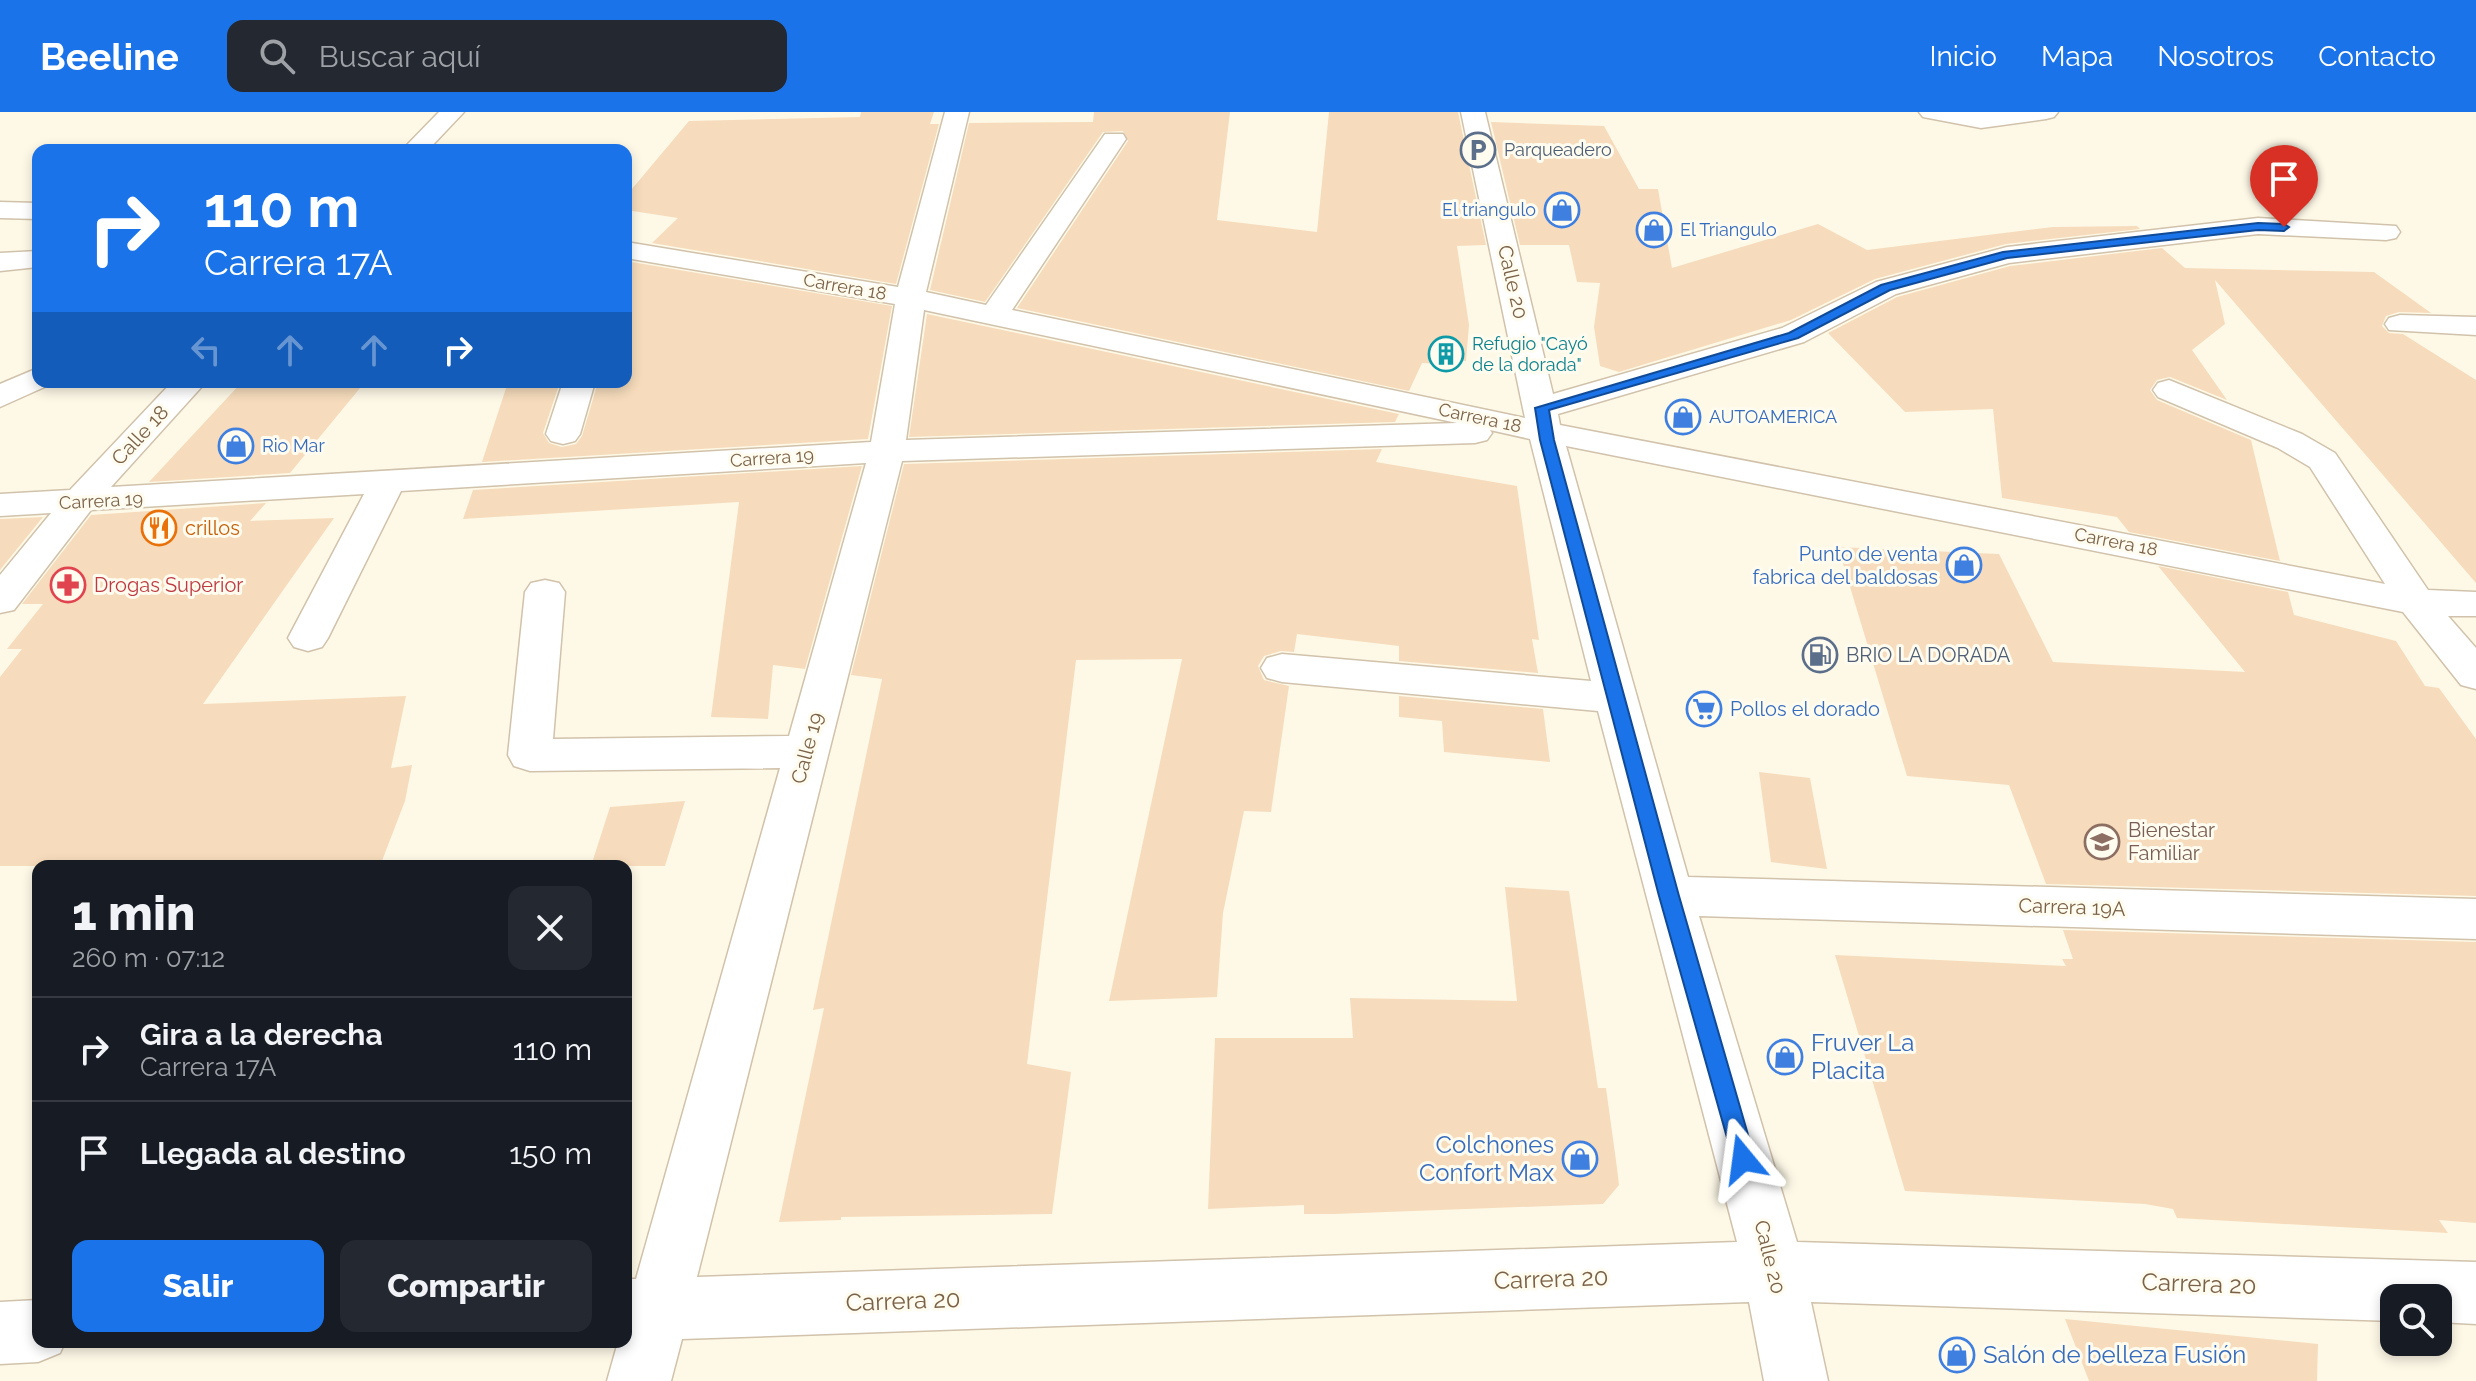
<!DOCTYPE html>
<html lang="es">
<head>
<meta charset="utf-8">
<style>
	body { margin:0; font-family:Raleway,sans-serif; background:#242831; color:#f1f3f6; height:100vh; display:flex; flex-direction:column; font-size:30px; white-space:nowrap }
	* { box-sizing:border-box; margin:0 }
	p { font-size:26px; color:#9ea1a6 }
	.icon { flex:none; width:44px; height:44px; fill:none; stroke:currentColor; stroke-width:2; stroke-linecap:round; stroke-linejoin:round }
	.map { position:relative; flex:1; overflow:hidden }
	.panel { position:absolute; left:32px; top:748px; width:600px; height:488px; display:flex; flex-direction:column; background:#171b24; border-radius:16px; box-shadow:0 4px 12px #0003 }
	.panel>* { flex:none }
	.banner { position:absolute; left:32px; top:32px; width:600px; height:244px; border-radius:16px; box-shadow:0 4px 12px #0003; background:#1a73e8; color:#fff; overflow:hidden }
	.fabs { position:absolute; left:2380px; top:1172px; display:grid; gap:16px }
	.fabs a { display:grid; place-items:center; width:72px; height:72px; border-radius:16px; background:#171b24; box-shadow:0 4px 12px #0003; font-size:40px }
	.pin { position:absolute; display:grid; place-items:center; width:68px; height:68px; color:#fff; margin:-82px -34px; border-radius:50% 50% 50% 0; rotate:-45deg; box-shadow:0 0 8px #0007 }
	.pin .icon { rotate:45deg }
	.me { position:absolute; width:88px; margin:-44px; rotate:344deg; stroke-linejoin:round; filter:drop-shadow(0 0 6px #0008) }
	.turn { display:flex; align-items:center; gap:28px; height:168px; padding:0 40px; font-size:36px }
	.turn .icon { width:104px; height:104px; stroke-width:2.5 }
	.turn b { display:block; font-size:56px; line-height:68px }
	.lanes { display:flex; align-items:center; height:76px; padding:0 40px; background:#0003; justify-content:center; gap:40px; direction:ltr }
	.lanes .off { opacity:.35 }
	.round { display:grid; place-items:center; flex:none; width:84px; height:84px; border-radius:16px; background:#242831 }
	.head { display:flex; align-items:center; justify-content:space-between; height:136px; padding:0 40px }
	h1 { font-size:48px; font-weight:800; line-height:60px }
	.cta { display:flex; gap:16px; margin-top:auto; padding:16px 40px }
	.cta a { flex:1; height:92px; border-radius:16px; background:#1a73e8; color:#fff; font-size:32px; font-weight:800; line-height:92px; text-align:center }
	.cta a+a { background:#242831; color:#f1f3f6 }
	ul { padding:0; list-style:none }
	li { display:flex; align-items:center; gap:24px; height:104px; padding:0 40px; border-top:2px solid #363941 }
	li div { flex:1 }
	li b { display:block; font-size:30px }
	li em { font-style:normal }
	header { display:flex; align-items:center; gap:48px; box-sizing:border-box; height:112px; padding:0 40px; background:#1a73e8; color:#fff }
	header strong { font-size:38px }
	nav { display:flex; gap:44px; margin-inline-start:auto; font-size:28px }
	.search { width:560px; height:72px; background:#242831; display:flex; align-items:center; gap:20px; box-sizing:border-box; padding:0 28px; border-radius:16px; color:#9ea1a6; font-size:30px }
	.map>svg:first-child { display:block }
	.building { fill:#f6dcbc }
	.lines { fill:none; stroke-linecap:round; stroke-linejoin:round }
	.minor-casing { stroke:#d1c2ab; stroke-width:3 }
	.minor { fill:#fff; fill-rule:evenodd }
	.route { fill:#1a73e8; stroke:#114b97; stroke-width:2 }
	.labels { text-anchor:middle; stroke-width:6; stroke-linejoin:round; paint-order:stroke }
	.far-service-label { font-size:18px; fill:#4e5e75; stroke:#fffbef; text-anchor:start }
	.far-shop-label { font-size:18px; fill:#366cbe; stroke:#fffbef; text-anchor:start }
	.far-street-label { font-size:18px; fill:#7a6248; stroke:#fffbef }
	.far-culture-label { font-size:18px; fill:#0d838f; stroke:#fffbef; text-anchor:start }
	.street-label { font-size:20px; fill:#7a6248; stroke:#fffbef }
	.food-label { font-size:20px; fill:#c56008; stroke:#fffbef; text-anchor:start }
	.shop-label { font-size:20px; fill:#366cbe; stroke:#fffbef; text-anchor:end }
	.health-label { font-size:20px; fill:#be3a42; stroke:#fffbef; text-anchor:start }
	.service-label { font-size:20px; fill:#4e5e75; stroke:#fffbef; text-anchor:start }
	.education-label { font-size:20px; fill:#785e54; stroke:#fffbef; text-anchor:start }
	.near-shop-label { font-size:24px; fill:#366cbe; stroke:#fffbef; text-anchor:start }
	.near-street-label { font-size:24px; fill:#7a6248; stroke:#fffbef }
</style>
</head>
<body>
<header>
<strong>Beeline</strong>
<div class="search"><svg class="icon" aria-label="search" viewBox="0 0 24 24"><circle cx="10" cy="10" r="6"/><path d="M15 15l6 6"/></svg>Buscar aquí</div>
<nav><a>Inicio</a><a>Mapa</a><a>Nosotros</a><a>Contacto</a></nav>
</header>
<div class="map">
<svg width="2476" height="1269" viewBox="0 0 2476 1269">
	<rect width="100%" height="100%" fill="#fef9e7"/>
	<!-- building -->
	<path class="building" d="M861 0H934L930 12H939L896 172 652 131 678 106 626 98V84L689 9 860 5Z
		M1094 0H1230L1217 108 1317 120 1329 0H1458L1486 133 1457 134 1469 213 1466 249 1454 248 1452 253 1422 251 1409 279 1017 196 1128 29 1123 19 1103 20 985 190 930 178 969 11 1093 10Z
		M1491 10 1604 14 1639 77H1658L1672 156 1818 112 1867 138 2053 115 2137 114 2140 117 2006 132 1875 167 1791 208 1619 260 1600 254 1594 215 1600 171 1577 170 1569 133H1520Z
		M2162 136 2185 156 2374 160 2431 201 2399 200 2386 204 2382 214 2389 221 2403 222 2476 268V471L2215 168 2225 212 2192 238 2227 288 2170 265 2157 268 2150 278 2157 288 2251 328 2280 449 2129 420 2117 405 2002 386 1993 297 1905 300 1828 221 1897 185 2010 154Z
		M632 150 892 194 868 327 482 350 508 270H560L543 321 549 331 562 335 576 332 582 324 598 270H626V156Z
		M927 202 1399 302 1395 310 909 325Z
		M242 270H365L290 361 149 370Z
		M1382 337 1376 350 1517 374 1539 528 1532 527 1538 561 1399 549V534L1297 522 1294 540 1281 539 1264 544 1258 554 1264 568 1289 574 1271 700 1244 699 1223 801 1217 885 1109 889 1182 547 1076 548 1027 952 1071 960 1052 1102 841 1105V1108L779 1110 824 896 813 898 882 567 851 563 904 352Z
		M862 354 805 557 773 553 768 607 711 605 739 390 463 407 473 378Z
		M266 391 250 409 334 406 203 592 406 584 391 656 412 653 405 689 380 754H0V565L22 537H7L43 492H22L91 403Z
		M43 405 0 458V407Z
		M1838 435 1999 442 2053 550 2245 560 2158 454 2288 480 2294 503 2396 529 2425 574 2439 576 2476 627V784L2046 772 2009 673 1907 664Z
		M1399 584 1543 597 1550 650 1444 640 1442 609 1399 605Z
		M1759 660 1810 666 1827 757 1771 750Z
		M685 689 665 754H591L610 695Z
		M1505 775 1569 779 1598 976H1606L1617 1056 1619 1073 1603 1092 1334 1102H1304V1093L1208 1097 1215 926H1353L1350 886 1517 889Z
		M2063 818 2476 830V1111L2439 1108 2448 1121 2177 1106 2173 1097 2145 1092 1905 1079 1835 843 2066 854 2062 847H2073Z
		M2065 1207 2318 1232 2317 1269H2089Z"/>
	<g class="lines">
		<!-- minor casing -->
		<g class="minor-casing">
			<path id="minor" d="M439 0H464L428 38H402Z
				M945 0H969L926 180 986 193 1105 22H1123L1126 27 1012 198 1525 306 1461 0H1485L1553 282 1782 216 1876 170 2007 135 2258 106 2396 114 2400 120 2396 126 2386 128 2258 122 2009 151 1896 182 1804 230 1558 302 1560 313 2385 472 2310 355 2278 336 2158 285 2153 278 2158 271 2169 268 2302 322 2335 341 2428 478 2476 480V504H2448L2476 536V577L2461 573 2403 500 1566 334 1688 765 2476 787V827L1699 804 1797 1130 2476 1150V1212L2438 1210V1186H2394V1209L1811 1190 1828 1269H1764L1749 1190 682 1227 671 1269H607L618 1230H626V1167H636L780 656 530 659 514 654 508 643 525 480 531 471 545 468 559 471 565 480 553 627 789 624 866 351 401 379 328 526 322 535 308 539 294 535 288 526 364 382 91 398 14 498 0 501V463L51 401 0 404V382L70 378 172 270H206L111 375 871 330 895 192 626 146V130L898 175ZM924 198 1457 311 906 328ZM1490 318 1530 327 1591 569 1282 542 1267 546 1261 556 1267 566 1282 570 1598 599 1737 1130 697 1165 902 349 1475 331 1487 328 1492 321Z
				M1919 0H2058L2054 5 2046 7 1981 16 1923 5Z
				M0 90 38 91V107L0 106Z
				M38 139V155L0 159V141Z
				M2400 203 2476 205V223L2389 218 2385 212 2389 206Z
				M38 256V270H51L49 273 0 295V272Z
				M563 270H595L580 322 575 329 563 332 551 329 546 322Z
				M38 1188V1230H65L60 1241 38 1250 0 1252V1190Z"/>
		</g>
		<!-- minor -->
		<use href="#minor" class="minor"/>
	</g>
	<!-- route -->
	<path class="route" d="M2258 111 2284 112 2289 115 2284 119 2258 118 2007 146 1890 178 1798 226 1549 298 1554 328 1679 784 1755 1047 1752 1054 1743 1058 1735 1054 1659 784 1540 328 1535 296 1789 221 1881 173 2003 140Z"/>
	<!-- icons -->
	<defs>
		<g id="parking-ring" transform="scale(1.8)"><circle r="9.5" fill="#fffbef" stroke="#5c6f8a" stroke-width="1.5"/><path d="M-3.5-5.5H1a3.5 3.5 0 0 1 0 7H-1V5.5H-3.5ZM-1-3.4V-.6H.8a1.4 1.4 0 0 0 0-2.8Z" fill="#5c6f8a"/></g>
		<g id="shop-ring" transform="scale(1.8)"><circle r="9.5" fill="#fffbef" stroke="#3f7fe0" stroke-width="1.5"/><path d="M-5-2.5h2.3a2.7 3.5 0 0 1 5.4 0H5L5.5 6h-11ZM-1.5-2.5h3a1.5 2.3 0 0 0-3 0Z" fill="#3f7fe0"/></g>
		<g id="building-ring" transform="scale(1.8)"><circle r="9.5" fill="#fffbef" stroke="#0f9aa8" stroke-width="1.5"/><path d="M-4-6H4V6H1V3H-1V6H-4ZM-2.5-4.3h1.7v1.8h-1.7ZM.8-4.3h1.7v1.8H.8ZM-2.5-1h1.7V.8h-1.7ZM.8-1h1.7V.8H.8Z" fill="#0f9aa8"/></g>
		<g id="restaurant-ring" transform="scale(1.8)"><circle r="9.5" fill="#fffbef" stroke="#e8710a" stroke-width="1.5"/><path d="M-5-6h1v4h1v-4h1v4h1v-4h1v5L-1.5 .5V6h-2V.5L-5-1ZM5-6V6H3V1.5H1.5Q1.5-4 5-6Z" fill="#e8710a"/></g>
		<g id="pharmacy-ring" transform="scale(1.8)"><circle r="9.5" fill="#fffbef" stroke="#e0444e" stroke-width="1.5"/><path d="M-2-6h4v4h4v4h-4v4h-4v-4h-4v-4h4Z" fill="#e0444e"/></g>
		<g id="fuel-ring" transform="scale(1.8)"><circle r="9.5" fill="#fffbef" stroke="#5c6f8a" stroke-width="1.5"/><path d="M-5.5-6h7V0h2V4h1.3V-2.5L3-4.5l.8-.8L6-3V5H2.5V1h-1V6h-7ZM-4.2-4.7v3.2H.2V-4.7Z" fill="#5c6f8a"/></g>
		<g id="supermarket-ring" transform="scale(1.8)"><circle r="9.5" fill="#fffbef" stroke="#3f7fe0" stroke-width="1.5"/><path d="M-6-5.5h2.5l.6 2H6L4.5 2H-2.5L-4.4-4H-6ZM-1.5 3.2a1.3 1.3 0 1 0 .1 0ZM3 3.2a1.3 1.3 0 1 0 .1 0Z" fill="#3f7fe0"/></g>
		<g id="school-ring" transform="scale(1.8)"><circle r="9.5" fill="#fffbef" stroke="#8d6e63" stroke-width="1.5"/><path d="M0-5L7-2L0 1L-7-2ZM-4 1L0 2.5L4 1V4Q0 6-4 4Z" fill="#8d6e63"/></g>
	</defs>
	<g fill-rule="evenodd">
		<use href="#parking-ring" x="1478" y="38"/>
		<use href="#shop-ring" x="1562" y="98"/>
		<use href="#shop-ring" x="1654" y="118"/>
		<use href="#building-ring" x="1446" y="242"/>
		<use href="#shop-ring" x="1683" y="305"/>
		<use href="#shop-ring" x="236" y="334"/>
		<use href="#restaurant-ring" x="159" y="416"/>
		<use href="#shop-ring" x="1964" y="453"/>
		<use href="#pharmacy-ring" x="68" y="473"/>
		<use href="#fuel-ring" x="1820" y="543"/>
		<use href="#supermarket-ring" x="1704" y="597"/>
		<use href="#school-ring" x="2102" y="730"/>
		<use href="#shop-ring" x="1785" y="945"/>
		<use href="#shop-ring" x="1580" y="1047"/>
		<use href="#shop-ring" x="1957" y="1243"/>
	</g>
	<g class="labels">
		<!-- far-service labels -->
		<g class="far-service-label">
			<text x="1504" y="44">Parqueadero</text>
		</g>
		<!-- far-shop labels -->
		<g class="far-shop-label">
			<text x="1536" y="104" text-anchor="end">El triangulo</text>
			<text x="1680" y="124">El Triangulo</text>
			<text x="1709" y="311">AUTOAMERICA</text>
			<text x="262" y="340">Rio Mar</text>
		</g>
		<!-- far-street labels -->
		<g class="far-street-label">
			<text transform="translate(845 175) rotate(10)" y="6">Carrera 18</text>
			<text transform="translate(1480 306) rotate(12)" y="6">Carrera 18</text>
			<text transform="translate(772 346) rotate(-4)" y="6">Carrera 19</text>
			<text transform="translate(101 389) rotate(-3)" y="6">Carrera 19</text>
			<text transform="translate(2116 430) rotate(11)" y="6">Carrera 18</text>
		</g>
		<!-- far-culture labels -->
		<g class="far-culture-label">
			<text x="1472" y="238">Refugio "Cayó<tspan x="1472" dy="21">de la dorada"</tspan></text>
		</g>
		<!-- street labels -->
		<g class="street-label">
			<text transform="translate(1513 170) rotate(77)" y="7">Calle 20</text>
			<text transform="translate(140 323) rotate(-47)" y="7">Calle 18</text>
			<text transform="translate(807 636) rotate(-75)" y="7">Calle 19</text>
			<text transform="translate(2072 795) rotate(2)" y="7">Carrera 19A</text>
			<text transform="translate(1770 1145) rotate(76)" y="7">Calle 20</text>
		</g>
		<!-- food labels -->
		<g class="food-label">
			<text x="185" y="423">crillos</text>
		</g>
		<!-- shop labels -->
		<g class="shop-label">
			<text x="1938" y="449">Punto de venta<tspan x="1938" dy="23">fabrica del baldosas</tspan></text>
			<text x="1730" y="604" text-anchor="start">Pollos el dorado</text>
		</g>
		<!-- health labels -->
		<g class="health-label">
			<text x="94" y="480">Drogas Superior</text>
		</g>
		<!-- service labels -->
		<g class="service-label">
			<text x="1846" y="550">BRIO LA DORADA</text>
		</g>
		<!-- education labels -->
		<g class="education-label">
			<text x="2128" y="725">Bienestar<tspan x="2128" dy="23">Familiar</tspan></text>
		</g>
		<!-- near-shop labels -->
		<g class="near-shop-label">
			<text x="1811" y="939">Fruver La<tspan x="1811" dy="28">Placita</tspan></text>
			<text x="1554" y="1041" text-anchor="end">Colchones<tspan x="1554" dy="28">Confort Max</tspan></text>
			<text x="1983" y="1251">Salón de belleza Fusión</text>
		</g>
		<!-- near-street labels -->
		<g class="near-street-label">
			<text transform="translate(1551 1167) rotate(-2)" y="8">Carrera 20</text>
			<text transform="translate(2199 1172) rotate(2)" y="8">Carrera 20</text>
			<text transform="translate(903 1189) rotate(-2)" y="8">Carrera 20</text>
		</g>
	</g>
</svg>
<div class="fabs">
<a><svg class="icon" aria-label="search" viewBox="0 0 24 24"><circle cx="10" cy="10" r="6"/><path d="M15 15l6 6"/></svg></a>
</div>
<div class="pin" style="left:2284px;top:115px;background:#d93025"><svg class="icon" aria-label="arrive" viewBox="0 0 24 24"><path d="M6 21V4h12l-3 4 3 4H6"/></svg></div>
<svg class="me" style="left:1743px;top:1047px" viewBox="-20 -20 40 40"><path d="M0-17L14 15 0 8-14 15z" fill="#1a73e8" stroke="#fff" stroke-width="4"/></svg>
<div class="banner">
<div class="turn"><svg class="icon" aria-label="right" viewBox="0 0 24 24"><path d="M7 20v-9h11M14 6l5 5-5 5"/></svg><div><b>110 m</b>Carrera 17A</div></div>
<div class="lanes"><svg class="icon off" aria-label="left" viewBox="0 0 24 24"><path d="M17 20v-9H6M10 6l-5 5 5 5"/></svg><svg class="icon off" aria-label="ahead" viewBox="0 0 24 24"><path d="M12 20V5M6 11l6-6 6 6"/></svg><svg class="icon off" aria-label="ahead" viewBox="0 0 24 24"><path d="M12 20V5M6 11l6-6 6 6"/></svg><svg class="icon" aria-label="right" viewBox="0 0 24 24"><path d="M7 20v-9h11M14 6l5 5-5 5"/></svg></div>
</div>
<section class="panel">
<div class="head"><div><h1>1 min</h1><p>260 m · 07:12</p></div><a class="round"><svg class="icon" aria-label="close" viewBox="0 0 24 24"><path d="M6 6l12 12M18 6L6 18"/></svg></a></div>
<ul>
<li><svg class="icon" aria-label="right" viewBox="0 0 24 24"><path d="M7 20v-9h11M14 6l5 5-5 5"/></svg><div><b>Gira a la derecha</b><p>Carrera 17A</p></div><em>110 m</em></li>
<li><svg class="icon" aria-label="arrive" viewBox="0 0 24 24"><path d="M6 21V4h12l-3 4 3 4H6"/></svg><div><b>Llegada al destino</b></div><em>150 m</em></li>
</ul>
<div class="cta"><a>Salir</a><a>Compartir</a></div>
</section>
</div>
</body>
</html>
